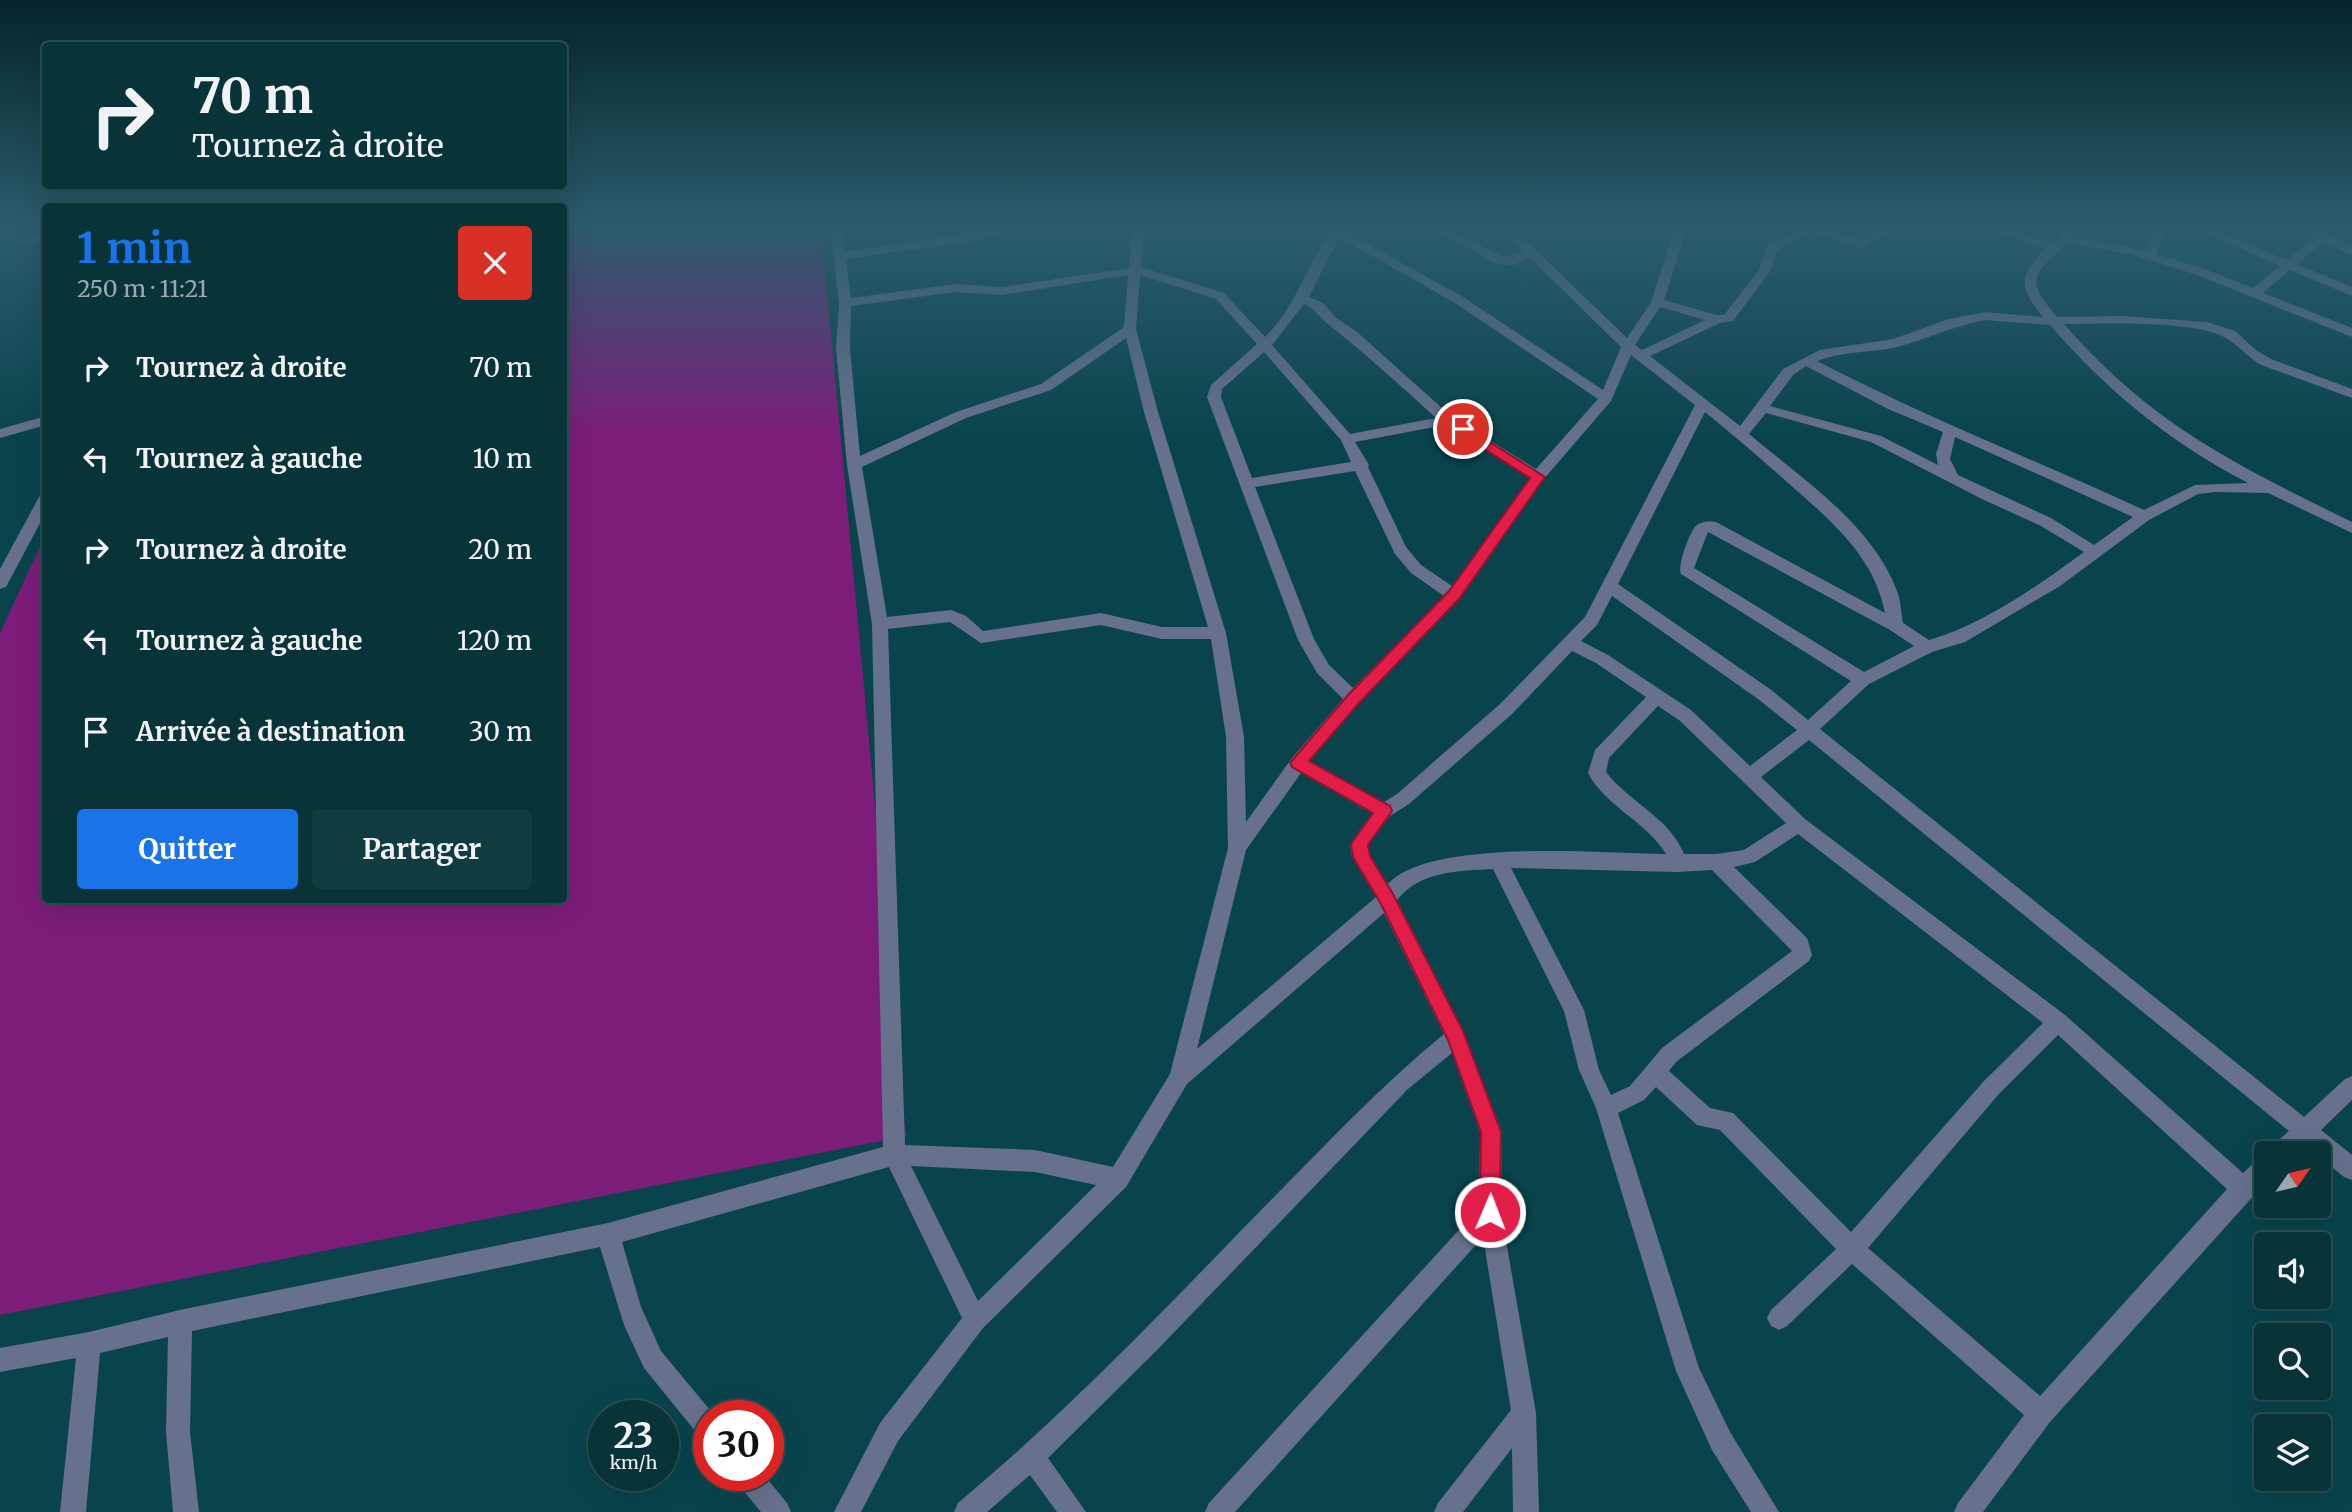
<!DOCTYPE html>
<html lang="fr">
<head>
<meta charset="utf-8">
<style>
	body { margin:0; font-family:Merriweather,serif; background:#103b41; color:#f1f3f6; height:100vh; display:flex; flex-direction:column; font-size:26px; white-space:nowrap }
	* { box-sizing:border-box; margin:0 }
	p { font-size:23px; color:#98aaae }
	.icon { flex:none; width:38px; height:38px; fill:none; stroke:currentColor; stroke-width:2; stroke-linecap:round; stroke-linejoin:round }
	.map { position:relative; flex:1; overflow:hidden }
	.side { position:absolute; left:42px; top:203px; width:525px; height:700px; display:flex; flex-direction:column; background:#073339; border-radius:7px; box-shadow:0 7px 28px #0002,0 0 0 2px #284e53 }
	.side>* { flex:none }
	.top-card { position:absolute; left:42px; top:42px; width:525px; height:147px; border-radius:7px; box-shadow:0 7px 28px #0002,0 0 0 2px #284e53; background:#073339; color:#f1f3f6; overflow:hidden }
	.needle { width:46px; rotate:56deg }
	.buttons { position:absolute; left:2254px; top:1141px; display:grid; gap:14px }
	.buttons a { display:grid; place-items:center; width:77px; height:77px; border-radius:7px; background:#073339; box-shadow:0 7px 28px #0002,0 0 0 2px #284e53; font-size:35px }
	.speed { position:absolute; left:588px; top:1400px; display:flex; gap:14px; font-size:35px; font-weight:700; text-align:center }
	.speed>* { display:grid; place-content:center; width:91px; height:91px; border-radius:50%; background:#073339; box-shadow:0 7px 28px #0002,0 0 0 2px #284e53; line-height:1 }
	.speed small { font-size:18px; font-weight:400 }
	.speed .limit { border:10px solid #d22; background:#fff; color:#111 }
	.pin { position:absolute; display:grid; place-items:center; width:60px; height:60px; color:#fff; margin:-30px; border:4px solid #fff; border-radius:50%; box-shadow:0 2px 7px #0007 }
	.me { position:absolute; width:77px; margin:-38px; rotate:1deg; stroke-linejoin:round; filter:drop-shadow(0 0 5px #0008) }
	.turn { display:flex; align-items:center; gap:24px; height:147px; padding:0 35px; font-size:32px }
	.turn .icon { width:91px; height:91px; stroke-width:2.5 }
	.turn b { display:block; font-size:49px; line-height:60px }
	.round { display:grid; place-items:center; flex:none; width:74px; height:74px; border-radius:7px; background:#103b41 }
	.summary { display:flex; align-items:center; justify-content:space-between; height:119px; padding:0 35px }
	h1 { font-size:42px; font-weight:700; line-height:52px; color:#1a73e8 }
	.button { display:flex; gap:14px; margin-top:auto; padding:14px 35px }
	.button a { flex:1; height:80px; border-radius:7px; background:#1a73e8; color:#fff; font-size:28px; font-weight:700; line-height:80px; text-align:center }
	.button a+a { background:#103b41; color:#f1f3f6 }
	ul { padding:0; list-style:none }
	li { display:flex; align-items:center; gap:21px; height:91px; padding:0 35px }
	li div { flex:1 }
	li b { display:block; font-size:26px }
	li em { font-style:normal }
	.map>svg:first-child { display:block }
	.green { fill:#7c1d7a }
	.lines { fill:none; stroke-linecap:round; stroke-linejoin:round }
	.street { fill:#68718c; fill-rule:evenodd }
	.route { fill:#e11d48; stroke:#92132f; stroke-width:2 }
</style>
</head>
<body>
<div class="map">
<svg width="2352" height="1512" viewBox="0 0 2352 1512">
	<rect width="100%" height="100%" fill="#09444c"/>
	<!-- green -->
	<path class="green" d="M564 227H821L906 1136 0 1315V633L45 536 46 900H564Z"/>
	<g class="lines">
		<!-- street -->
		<path class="street" d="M830 227H842L845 252 1004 227H1025L980 240 846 259 851 298 956 284 1002 287 1129 268 1132 227H1144L1141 267 1224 293 1265 337C1297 305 1307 264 1333 228L1337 227 1463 297 1603 390 1621 347 1530 258 1513 265 1497 264 1431 227H1446L1503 257 1524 252 1494 227H1507L1536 250 1627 338 1651 302 1675 227H1687L1664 300 1717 315H1724L1759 270 1767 245 1803 227H1819L1862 240 1869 235 1854 227H1870L1878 230 1883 227H1897L1863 248 1811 232 1777 250 1771 270 1733 321 1720 323 1650 356 1740 426 1783 369 1820 350 1893 339 1949 319 1985 312 2043 317C2019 287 2017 276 2046 249L1982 227H2000L2053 243 2068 227H2080L2073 236 2145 251 2156 227H2168L2156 254 2205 269 2253 288 2280 266 2193 227H2209L2287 260 2315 237 2304 227C2321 227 2336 239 2352 246V255L2323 242 2297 264 2352 287V296L2290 270 2263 293 2352 328V337L2197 275 2134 255 2068 243C2034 274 2023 277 2057 317L2122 316 2207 322 2235 331 2257 351 2271 359 2352 389V398L2261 365C2247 357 2236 342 2222 336 2186 320 2104 324 2064 324 2151 424 2236 465 2352 522V533L2268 493 2215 492 2198 494 2149 520 2060 586 1965 642 1932 652 1869 684 1820 729 2304 1117 2345 1079 2352 1076V1100L2321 1130 2352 1155V1180L2344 1177 2305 1145 2296 1153H2270L2273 1145 2289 1131 1809 740 1761 777 1805 819 2065 1015 2243 1173 2258 1159 2266 1156V1182L2050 1422 1983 1512H1954L1958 1503 2024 1415 1852 1264 1787 1326 1779 1330 1771 1326 1767 1318 1771 1310 1836 1249 1720 1130 1697 1125 1656 1087 1644 1100 1618 1113 1699 1368 1730 1432 1779 1512H1751L1712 1450 1676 1371 1596 1108 1579 1070 1564 1011 1493 869C1458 871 1420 871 1397 900L1463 1030 1502 1132 1501 1212 1536 1413 1539 1512H1513L1512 1448 1463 1512H1434L1438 1503 1511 1410 1483 1237 1235 1512H1205L1209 1503 1479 1208 1480 1132 1452 1053 1408 1089 1158 1349 1048 1458 1086 1512H1057L1030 1475 987 1512H954L958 1503C1067 1412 1165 1309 1264 1207 1323 1148 1379 1087 1444 1034L1384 913 1187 1084 1126 1187 983 1328 898 1441 861 1512H834L880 1423 962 1318 889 1167 622 1242 641 1307 661 1351 715 1416H709V1440L700 1437 644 1368 624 1325 600 1247 192 1331 190 1432 199 1512H173L166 1432 168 1337 100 1353 86 1512H60L76 1358 0 1372V1348L89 1332 180 1310 608 1223 883 1147 872 624 847 465 836 348 839 303ZM1339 237 1455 303 1598 399 1536 469 1452 417 1356 331 1336 318 1323 303 1309 297ZM1128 275 1124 327 1041 384 956 412 860 456 850 348 851 306 956 292 1002 295ZM1140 275 1216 299 1257 344 1211 385 1207 397 1298 640 1317 673 1343 699 1292 758 1246 822 1244 737 1226 633 1158 412 1136 329ZM1304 304C1316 309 1319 318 1329 325 1366 354 1401 386 1436 418L1350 434 1272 345ZM1660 307 1705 320 1642 350 1635 345ZM1985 320 2050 325C2107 391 2171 443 2248 483L2195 485 2144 510C2035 460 1923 416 1817 361 1842 351 1870 353 1897 347 1927 339 1954 326 1985 320ZM1126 338 1144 412 1208 627H1162L1101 613 983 631 966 616 951 610 887 617 862 467 966 418 1051 390ZM1264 352 1341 440 1351 462 1252 478 1221 397 1222 389ZM1631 355 1695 405 1585 617 1500 704 1397 794 1384 802 1310 761 1359 704 1460 599 1543 480 1611 401ZM1806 366 1886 408 1943 432 1936 454 1938 465 1881 436 1770 406 1793 375ZM1705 412C1733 435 1760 458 1787 482 1829 519 1874 555 1885 613L1716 522C1710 521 1700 521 1695 527 1689 534 1677 566 1681 574L1851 681 1808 720 1770 689 1618 584ZM1766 413 1871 442 1982 499 2041 526 2084 552C2039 585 1983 625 1929 640L1903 623C1901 613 1901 601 1897 591 1872 524 1801 478 1749 434ZM1445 425 1530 478 1452 586 1421 565 1406 547 1368 467 1369 465 1355 442ZM1955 437 2133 517 2094 545 2051 518 1958 475 1950 459ZM1355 471 1395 554 1411 573 1444 596 1353 688 1329 665 1314 639 1255 487ZM1708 532 1890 630 1914 646 1864 672 1694 568ZM1612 596 1758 699 1797 730 1750 766 1691 710 1608 655 1581 641 1597 625ZM950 622 981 643 1101 625 1162 639H1211L1226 737 1228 848 1170 1074 1113 1167 1035 1150 905 1145 888 629ZM1572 651 1596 663 1646 697 1595 750 1588 773C1606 807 1646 821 1666 854 1605 853 1428 838 1388 884L1370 855 1368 845 1390 816 1409 804 1512 714ZM1658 706 1679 720 1786 823 1744 850 1716 854H1684C1670 818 1629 802 1606 772L1609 758ZM1301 773 1372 813 1350 844 1352 857 1376 897 1197 1049 1246 850ZM1798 834 2043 1023 1984 1081 1851 1232 1733 1113 1710 1108 1669 1071 1676 1062 1809 961 1812 955 1807 938 1734 867 1755 862ZM1511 868 1677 872 1712 870 1792 951 1662 1048 1630 1086 1611 1095 1599 1070 1584 1010ZM2058 1035 2227 1189 2040 1396 1868 1248 1998 1095ZM911 1166 1035 1172 1096 1185 978 1301Z
			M1076 227H1113C1104 234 1085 235 1076 227Z
			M46 232V239L24 245 18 241Z
			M46 416V425L0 438V429Z
			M46 492V512L6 587 0 589V569L39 497Z
			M735 1475H764L787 1503 791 1512H761L738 1484Z"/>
	</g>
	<!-- sky -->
	<linearGradient id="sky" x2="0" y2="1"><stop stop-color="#05252a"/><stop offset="0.52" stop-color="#2c5c6c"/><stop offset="1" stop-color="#2c5c6c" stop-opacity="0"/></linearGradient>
	<rect width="2352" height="438" fill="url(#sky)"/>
	<!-- route -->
	<path class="route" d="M1463 425 1545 477 1459 599 1359 703 1309 761 1390 806 1392 811 1368 845 1370 856 1393 894 1463 1031 1501 1132 1500 1212 1497 1219 1490 1222 1483 1219 1480 1212 1481 1132 1448 1040 1381 904 1353 857 1351 844 1373 813 1292 767 1290 763 1348 695 1449 591 1530 478 1458 432 1457 429Z"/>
</svg>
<div class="buttons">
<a><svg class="needle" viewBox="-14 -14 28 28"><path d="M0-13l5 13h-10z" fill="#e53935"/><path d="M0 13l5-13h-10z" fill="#98aaae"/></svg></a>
<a><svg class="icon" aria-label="sound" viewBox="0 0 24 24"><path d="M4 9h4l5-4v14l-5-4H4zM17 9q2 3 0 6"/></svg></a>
<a><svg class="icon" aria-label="search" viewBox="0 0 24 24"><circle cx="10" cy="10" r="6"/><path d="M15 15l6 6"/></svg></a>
<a><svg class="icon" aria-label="layers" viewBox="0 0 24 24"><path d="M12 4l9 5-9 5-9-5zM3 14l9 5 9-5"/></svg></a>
</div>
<div class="speed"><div>23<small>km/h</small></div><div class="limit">30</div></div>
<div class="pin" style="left:1463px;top:429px;background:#d93025"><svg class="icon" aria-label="arrive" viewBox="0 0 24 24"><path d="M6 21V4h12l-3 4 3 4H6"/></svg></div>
<svg class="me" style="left:1490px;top:1212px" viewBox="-20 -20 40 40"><circle r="17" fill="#e11d48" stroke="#fff" stroke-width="3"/><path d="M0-11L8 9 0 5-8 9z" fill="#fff"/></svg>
<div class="top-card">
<div class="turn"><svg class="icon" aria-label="right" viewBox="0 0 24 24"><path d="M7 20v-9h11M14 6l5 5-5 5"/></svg><div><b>70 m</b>Tournez à droite</div></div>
</div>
<section class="side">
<div class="summary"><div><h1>1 min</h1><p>250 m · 11:21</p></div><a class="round" style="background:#d93025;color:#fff"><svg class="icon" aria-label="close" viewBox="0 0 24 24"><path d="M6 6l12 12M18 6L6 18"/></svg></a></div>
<ul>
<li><svg class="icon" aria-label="right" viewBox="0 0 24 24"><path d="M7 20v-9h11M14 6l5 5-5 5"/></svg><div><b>Tournez à droite</b></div><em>70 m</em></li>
<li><svg class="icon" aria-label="left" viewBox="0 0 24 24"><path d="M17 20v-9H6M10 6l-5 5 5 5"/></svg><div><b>Tournez à gauche</b></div><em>10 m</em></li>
<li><svg class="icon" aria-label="right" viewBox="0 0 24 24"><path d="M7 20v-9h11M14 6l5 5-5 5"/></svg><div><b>Tournez à droite</b></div><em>20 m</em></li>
<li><svg class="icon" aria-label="left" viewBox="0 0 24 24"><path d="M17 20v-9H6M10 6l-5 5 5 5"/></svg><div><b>Tournez à gauche</b></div><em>120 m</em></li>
<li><svg class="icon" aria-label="arrive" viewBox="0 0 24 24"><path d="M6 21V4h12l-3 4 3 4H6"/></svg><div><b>Arrivée à destination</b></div><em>30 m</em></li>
</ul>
<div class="button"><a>Quitter</a><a>Partager</a></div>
</section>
</div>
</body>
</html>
